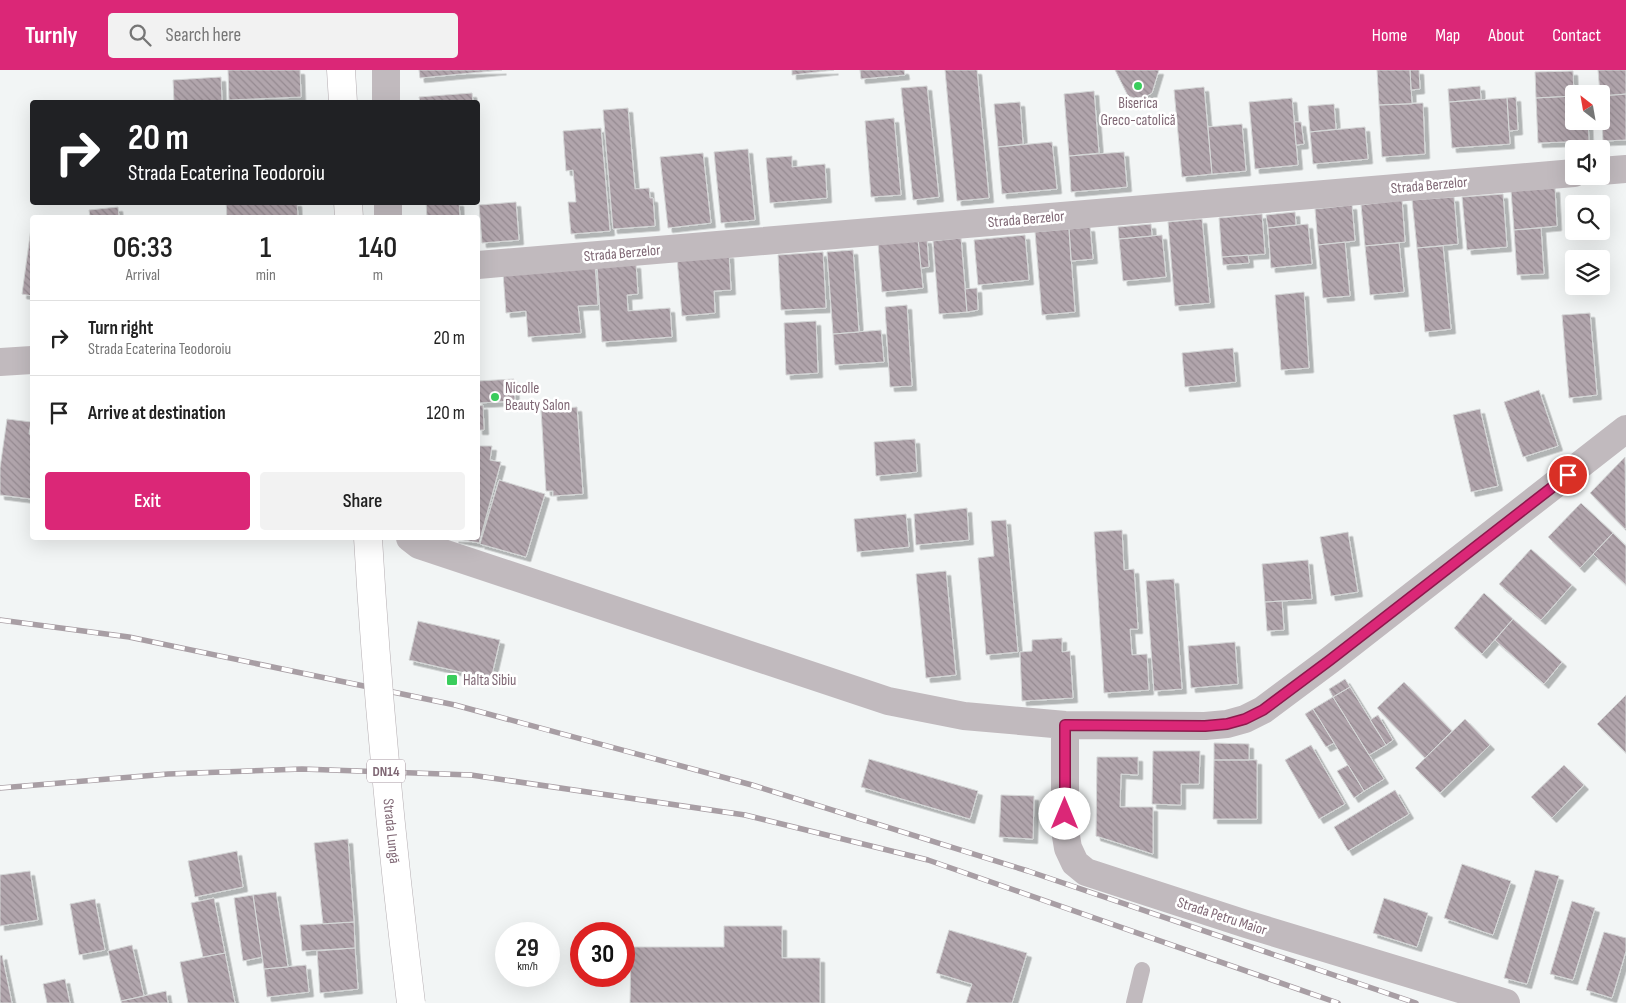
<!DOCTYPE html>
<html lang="en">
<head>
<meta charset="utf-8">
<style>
	body { margin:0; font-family:"Sofia Sans Condensed",sans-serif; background:#f2f2f2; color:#222; height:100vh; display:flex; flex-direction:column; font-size:19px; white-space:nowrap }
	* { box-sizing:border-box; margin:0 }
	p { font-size:16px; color:#767676 }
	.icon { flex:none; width:28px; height:28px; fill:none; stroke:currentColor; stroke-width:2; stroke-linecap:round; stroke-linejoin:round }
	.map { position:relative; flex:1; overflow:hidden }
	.sheet { position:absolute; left:30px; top:145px; width:450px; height:325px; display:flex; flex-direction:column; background:#fff; border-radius:5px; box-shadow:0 5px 20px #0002 }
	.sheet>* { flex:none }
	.hud { position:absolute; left:30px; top:30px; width:450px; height:105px; border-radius:5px; box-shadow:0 5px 20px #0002; background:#202124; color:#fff; overflow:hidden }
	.needle { width:32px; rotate:329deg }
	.controls { position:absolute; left:1565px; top:15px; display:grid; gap:10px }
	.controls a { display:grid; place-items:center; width:45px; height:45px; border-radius:5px; background:#fff; box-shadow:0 5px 20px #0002; font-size:25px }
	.speed { position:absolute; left:495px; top:852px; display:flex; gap:10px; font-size:25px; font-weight:700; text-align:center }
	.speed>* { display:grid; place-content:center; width:65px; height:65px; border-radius:50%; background:#fff; box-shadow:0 5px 20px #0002; line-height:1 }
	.speed small { font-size:12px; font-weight:400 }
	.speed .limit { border:8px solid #d22; background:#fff; color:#111 }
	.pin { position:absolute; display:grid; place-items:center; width:42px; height:42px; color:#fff; margin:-21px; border:2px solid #fff; border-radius:50%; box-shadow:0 1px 5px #0007 }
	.me { position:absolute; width:55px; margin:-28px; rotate:0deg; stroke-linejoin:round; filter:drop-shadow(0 0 4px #0008) }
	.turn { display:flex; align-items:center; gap:18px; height:105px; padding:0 15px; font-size:22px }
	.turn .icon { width:65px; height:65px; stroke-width:2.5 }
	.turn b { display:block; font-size:35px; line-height:42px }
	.eta { display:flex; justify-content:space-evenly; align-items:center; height:85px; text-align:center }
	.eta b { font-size:30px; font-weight:600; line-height:35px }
	.action { display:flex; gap:10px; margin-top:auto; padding:10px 15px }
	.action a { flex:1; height:58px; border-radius:5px; background:#db2777; color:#fff; font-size:20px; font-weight:600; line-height:58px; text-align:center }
	.action a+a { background:#f2f2f2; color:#222 }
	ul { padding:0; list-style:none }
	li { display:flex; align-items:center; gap:15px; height:75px; padding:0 15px; border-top:1px solid #e0e0e0 }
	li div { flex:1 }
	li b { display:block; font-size:19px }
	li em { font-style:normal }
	header { display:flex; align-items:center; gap:30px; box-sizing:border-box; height:70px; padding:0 25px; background:#db2777; color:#fff }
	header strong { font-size:24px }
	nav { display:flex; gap:28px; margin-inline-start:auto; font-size:18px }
	.search { width:350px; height:45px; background:#f2f2f2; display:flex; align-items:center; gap:12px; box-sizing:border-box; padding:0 18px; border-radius:5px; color:#767676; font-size:19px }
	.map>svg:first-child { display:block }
	.building { fill:url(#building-back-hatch); stroke:#d4d6d6; filter:url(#shadow) }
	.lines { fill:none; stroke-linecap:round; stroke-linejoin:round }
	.primary-casing { stroke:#b5aeb2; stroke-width:29 }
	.service { stroke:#c1babe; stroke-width:16 }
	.minor { stroke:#c1babe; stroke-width:28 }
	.primary { stroke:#fff; stroke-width:28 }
	.rail-casing { stroke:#a89ea4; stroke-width:5.5 }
	.rail { stroke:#fff; stroke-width:4; stroke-dasharray:11; stroke-linecap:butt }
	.primary-bridge-casing { stroke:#b5aeb2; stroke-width:29; stroke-linecap:butt }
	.primary-bridge { stroke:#fff; stroke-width:28 }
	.route-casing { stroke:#8e194d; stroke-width:12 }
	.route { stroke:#db2777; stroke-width:9 }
	.poi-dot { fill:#3acd5c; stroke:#fff; stroke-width:2 }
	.labels { text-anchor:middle; stroke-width:5; stroke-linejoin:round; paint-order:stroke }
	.shield { fill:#fff; stroke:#a5959e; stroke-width:1 }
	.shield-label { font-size:14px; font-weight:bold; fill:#7f6774 }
	.poi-label { font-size:15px; fill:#7f6774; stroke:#fff; text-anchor:start }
	.street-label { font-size:15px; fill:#7f6774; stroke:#fff }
</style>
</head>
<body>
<header>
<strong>Turnly</strong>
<div class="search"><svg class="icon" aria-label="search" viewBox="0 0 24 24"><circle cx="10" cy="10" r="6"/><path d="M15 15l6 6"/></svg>Search here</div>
<nav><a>Home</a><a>Map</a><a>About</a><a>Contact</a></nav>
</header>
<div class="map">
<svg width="1626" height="933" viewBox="0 0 1626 933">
	<defs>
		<pattern id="building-back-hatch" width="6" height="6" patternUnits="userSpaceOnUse" patternTransform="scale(1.25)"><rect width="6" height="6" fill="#b1a5ac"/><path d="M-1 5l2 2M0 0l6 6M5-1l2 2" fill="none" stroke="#958a91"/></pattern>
		<filter id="shadow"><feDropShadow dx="4.5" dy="4.5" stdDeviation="0" flood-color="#0004"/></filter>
	</defs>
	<rect width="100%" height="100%" fill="#f2f5f5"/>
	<!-- building -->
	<path class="building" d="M228 0H300L301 27 229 30Z
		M419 0H502L420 8Z
		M792 0H834L792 5Z
		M860 0H904L905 5 861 9Z
		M945 0H977L989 128 957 131Z
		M1115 0H1159L1152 23 1145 27 1134 28 1128 26Z
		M1377 0H1410L1412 34 1379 35Z
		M1410 0H1419L1420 19 1411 20Z
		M1598 0H1626V24L1601 26V24H1600Z
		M1573 1 1574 26 1536 28 1535 2Z
		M221 7 222 32H174L173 10Z
		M927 16 939 127 913 130 901 18Z
		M1480 16 1481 29 1449 32 1448 19Z
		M1204 17 1212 104 1182 107 1174 20Z
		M1094 21 1099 83 1069 86 1064 24Z
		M472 23 473 32H420L419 27Z
		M1626 24V70L1603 71 1601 26Z
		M1574 26V51H1588L1589 71 1538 73 1536 28Z
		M1516 27 1518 60 1509 61 1507 28Z
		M1292 28 1298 95 1255 99 1249 32Z
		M1507 28 1510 74 1452 78 1449 32Z
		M1020 32 1023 74 998 77 994 34Z
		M1423 33 1425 84 1382 87 1379 35Z
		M1334 34 1336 59 1310 62 1308 36Z
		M628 38 635 119 649 118 650 128H653L655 156 613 159 603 40Z
		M894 48 901 125 871 127 865 51Z
		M1294 52H1301L1304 74 1296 75Z
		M1242 54 1246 101 1212 104 1208 57Z
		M1365 57 1368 89 1313 94 1310 62Z
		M601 58 610 161 571 164 568 132H576L573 100 566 101 563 61Z
		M1052 72 1057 119 1002 124 998 77Z
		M748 79 755 150 721 153 714 82Z
		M1124 82 1127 117 1071 122 1069 86Z
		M703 83 711 153 668 158 660 87Z
		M792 86V97L825 94 827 128 770 133 766 88Z
		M1555 118 1557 156 1514 160 1511 121Z
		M1503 124 1507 177 1467 180 1462 127Z
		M1454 127 1458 174 1417 178 1412 130Z
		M1402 130 1405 172 1365 176 1361 135Z
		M226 132H297L298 148H227Z
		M426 132H459L460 148H427Z
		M516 132 519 170 482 173 479 135Z
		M1352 135 1355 171 1318 175 1315 139Z
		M118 137 119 148H90L89 140Z
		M1295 142 1296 155 1268 158 1266 145Z
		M1262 144 1265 184 1222 187 1219 148Z
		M1202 149 1210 233 1175 236 1168 152Z
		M32 151V226L22 224Z
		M1151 154 1152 166 1119 169 1118 157Z
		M1308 154 1312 194 1271 198 1268 158Z
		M1090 157 1093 189 1071 191 1069 159Z
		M1541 158 1544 204 1517 205 1514 160Z
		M1069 159 1075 242 1042 245 1035 162Z
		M1025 165 1029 210 978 215 974 170Z
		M1162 165 1166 207 1123 211 1119 169Z
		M961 168 967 242 939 244 933 171Z
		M918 169H927L929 197 921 198Z
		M918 169 923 218 882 222 878 173Z
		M1345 172 1350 226 1323 228 1318 175Z
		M1399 173 1404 222 1370 225 1365 176Z
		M1443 176 1451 259 1425 262 1417 178Z
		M853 180 859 262 833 264 827 182Z
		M823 182 826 238 781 240 778 185Z
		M729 184 731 220 714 221 715 243 682 246 677 188Z
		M1248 185 1249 193 1223 195 1222 187Z
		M636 194 638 224 627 225 628 241 670 238 672 267 602 272 597 196Z
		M595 195 598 235 578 236 581 263 528 267 526 241 506 243 503 203Z
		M977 218 978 240 967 242 965 219Z
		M1304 222 1309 298 1281 300 1275 225Z
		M907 235 912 316 890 317 885 237Z
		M1590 243 1597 325 1569 328 1562 245Z
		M816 251 818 303 786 305 784 253Z
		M881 260 884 292 835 295 833 264Z
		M1233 278 1236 312 1185 317 1182 283Z
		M514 309 515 331 478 333V311Z
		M1539 320 1558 376 1523 387 1504 332Z
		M483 335 484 360H478V336Z
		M577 337 583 424 553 426V421H546L541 340Z
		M1480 339 1498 416 1471 422 1453 345Z
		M7 349 31 352 29 364 32 365 31 388H32V429L0 425V398Z
		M915 369 917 402 876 406 874 372Z
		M478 376H492L490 390 501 392 479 473 454 468H478Z
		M1625 387 1626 458 1625 459 1590 423Z
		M499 410 545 424 526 487 480 474Z
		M1581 433 1613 463 1580 498 1548 467Z
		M967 438 969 470 916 475 914 444Z
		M906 444 909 477 857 482 854 449Z
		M1006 450 1018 582 986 585 978 488 994 486 991 451Z
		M1122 460 1124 500 1134 499 1138 559H1130L1132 585 1147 584 1149 620 1104 623 1094 462Z
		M1348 462 1358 522 1331 526 1320 467Z
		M1613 463 1626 476V515L1593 484Z
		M1531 479 1572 515 1541 550 1499 514Z
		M1308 490 1312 529 1265 532 1262 494Z
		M946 501 956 605 926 608 916 504Z
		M1174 509 1182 619 1154 621 1146 511Z
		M1484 523 1513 549 1482 584 1454 558Z
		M1282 531 1284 560 1267 561 1265 532Z
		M1513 549 1562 592 1544 614 1495 570Z
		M418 551 500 570 491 609 409 590Z
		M1062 568V582L1070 581 1073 628 1022 631 1020 582 1032 581V570Z
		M1235 572 1238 614 1191 618 1188 576Z
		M1345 609 1350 617 1333 627 1329 619Z
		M1404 612 1452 661 1425 688 1377 638Z
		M1350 617 1386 675 1369 685 1333 627Z
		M1626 625V683L1597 654Z
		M1333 627 1384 709 1364 721 1313 639Z
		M1313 639 1334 673 1326 677 1305 644Z
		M1378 645 1393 670 1386 675 1370 650Z
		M1465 649 1490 675 1440 723 1415 698Z
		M1214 673 1249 674V690H1214Z
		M1311 675 1345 734 1319 749 1285 690Z
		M1153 681H1200L1199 714H1181V735L1152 734Z
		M1097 687H1138V705L1121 704 1120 737H1153V784L1096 766Z
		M869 689 978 721 970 749 861 717Z
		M1214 690H1257V749H1213Z
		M1348 695 1364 721 1354 728 1337 701Z
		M1564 695 1584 715 1552 748 1531 727Z
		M1395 720 1409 744 1348 781 1334 757Z
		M1001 725 1034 726 1033 769 999 767Z
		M348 769 354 852 323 854 314 773Z
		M237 781 243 817 195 827 188 791Z
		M1462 794 1511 811 1493 865 1444 848Z
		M1535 800 1559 806 1527 914 1504 908Z
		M30 801 38 850 0 856V805Z
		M276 822 288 897 264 899 253 825Z
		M253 825 262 887 243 891 234 828Z
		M214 828 225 883 203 887 191 833Z
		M1384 828 1428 843 1417 877 1373 863Z
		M95 829 105 880 79 885 70 834Z
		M1572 831 1595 838 1573 910 1550 904Z
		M354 852 355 878 302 881 300 855Z
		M724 856H782V888H820V933H630L631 877H724Z
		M949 860 1027 883 1012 933H966L972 914 936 903Z
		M1604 862 1626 868V881L1612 928 1586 920Z
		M132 875 144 926 121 931 108 881Z
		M355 878 358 919 320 923 317 881Z
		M225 883 235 933H188L180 892Z
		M2 885 12 933H0V886Z
		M306 895 309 922 267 927 264 899Z
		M65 909 70 933H47L43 914Z
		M166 921 168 933H122L121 931Z"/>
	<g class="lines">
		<!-- primary casing -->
		<g class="primary-casing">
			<path id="primary" d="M341 0 343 32
				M348 132 349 148"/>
		</g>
		<!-- service -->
		<path class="service" d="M1134 933 1142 900"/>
		<!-- minor -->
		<path class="minor" d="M386 0V32
			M1601 101 1626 99
			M388 132V148
			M478 195 1574 103
			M0 292 32 290
			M410 468 419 475 888 631 964 646 1065 655 1205 656 1227 654 1245 649 1263 640 1330 590 1626 359
			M1065 655V760L1068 778 1075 793 1086 802 1246 854 1506 933"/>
		<!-- primary -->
		<use href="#primary" class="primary"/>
		<!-- rail casing -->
		<g class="rail-casing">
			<path id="rail" d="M0 550 129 567 455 635 752 715 1028 801 1416 933
				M0 718 168 704 302 699 471 705 745 745 928 790 1338 933"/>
		</g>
		<!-- rail -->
		<use href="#rail" class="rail"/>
		<!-- primary-bridge casing -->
		<g class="primary-bridge-casing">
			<g id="primary-bridge">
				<path id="s1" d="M368 468C377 623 392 778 411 933"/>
			</g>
		</g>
		<!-- primary-bridge -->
		<use href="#primary-bridge" class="primary-bridge"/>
	</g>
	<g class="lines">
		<!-- route casing -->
		<g class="route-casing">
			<path id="route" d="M1065 744V655L1205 656 1227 654 1245 649 1263 640 1330 590 1568 405"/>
		</g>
		<!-- route -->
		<use href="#route" class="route"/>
	</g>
	<!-- markers -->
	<g class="poi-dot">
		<circle cx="1138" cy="16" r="5"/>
		<circle cx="495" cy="327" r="5"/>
		<rect x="446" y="604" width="12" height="12" rx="2.5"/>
	</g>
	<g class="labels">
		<!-- shield labels -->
		<rect class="shield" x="367" y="689.5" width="38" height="23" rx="4"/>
		<g class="shield-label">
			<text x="386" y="706">DN14</text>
		</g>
		<!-- poi labels -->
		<g class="poi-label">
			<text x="1138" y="38" text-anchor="middle">Biserica<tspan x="1138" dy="17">Greco-catolică</tspan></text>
			<text x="505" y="323">Nicolle<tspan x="505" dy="17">Beauty Salon</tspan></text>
			<text x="463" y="615">Halta Sibiu</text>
		</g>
		<!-- street labels -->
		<g class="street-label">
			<text transform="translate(1429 115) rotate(-5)" y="5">Strada Berzelor</text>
			<text transform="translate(1026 149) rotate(-5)" y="5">Strada Berzelor</text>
			<text transform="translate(622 183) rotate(-5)" y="5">Strada Berzelor</text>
			<text dy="5" stroke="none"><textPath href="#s1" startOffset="294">Strada Lungă</textPath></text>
			<text transform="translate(1222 846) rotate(18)" y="5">Strada Petru Maior</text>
		</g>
	</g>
</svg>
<div class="controls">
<a><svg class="needle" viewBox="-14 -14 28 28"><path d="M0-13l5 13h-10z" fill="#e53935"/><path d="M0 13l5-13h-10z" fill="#767676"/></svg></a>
<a><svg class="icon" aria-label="sound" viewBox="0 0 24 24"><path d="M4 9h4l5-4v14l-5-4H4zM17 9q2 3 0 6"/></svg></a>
<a><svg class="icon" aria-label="search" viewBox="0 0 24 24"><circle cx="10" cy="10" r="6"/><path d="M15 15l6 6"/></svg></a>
<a><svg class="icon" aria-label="layers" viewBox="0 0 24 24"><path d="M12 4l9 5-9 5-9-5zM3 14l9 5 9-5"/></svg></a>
</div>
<div class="speed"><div>29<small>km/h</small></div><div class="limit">30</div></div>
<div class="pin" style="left:1568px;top:405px;background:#d93025"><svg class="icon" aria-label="arrive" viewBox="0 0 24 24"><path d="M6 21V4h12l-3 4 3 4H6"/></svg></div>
<svg class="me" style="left:1065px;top:744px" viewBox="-20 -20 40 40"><circle r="19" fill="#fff"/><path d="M0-13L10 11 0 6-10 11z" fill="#db2777"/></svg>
<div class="hud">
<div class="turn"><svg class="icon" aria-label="right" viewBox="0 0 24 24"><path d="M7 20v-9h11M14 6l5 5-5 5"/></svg><div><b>20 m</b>Strada Ecaterina Teodoroiu</div></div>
</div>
<section class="sheet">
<div class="eta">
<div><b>06:33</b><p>Arrival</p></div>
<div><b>1</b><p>min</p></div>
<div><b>140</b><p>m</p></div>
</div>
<ul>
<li><svg class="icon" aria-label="right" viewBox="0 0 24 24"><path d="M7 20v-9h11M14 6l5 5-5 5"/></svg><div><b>Turn right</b><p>Strada Ecaterina Teodoroiu</p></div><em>20 m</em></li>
<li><svg class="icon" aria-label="arrive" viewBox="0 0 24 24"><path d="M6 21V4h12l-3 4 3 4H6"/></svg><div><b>Arrive at destination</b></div><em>120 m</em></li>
</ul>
<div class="action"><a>Exit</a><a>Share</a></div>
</section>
</div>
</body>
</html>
